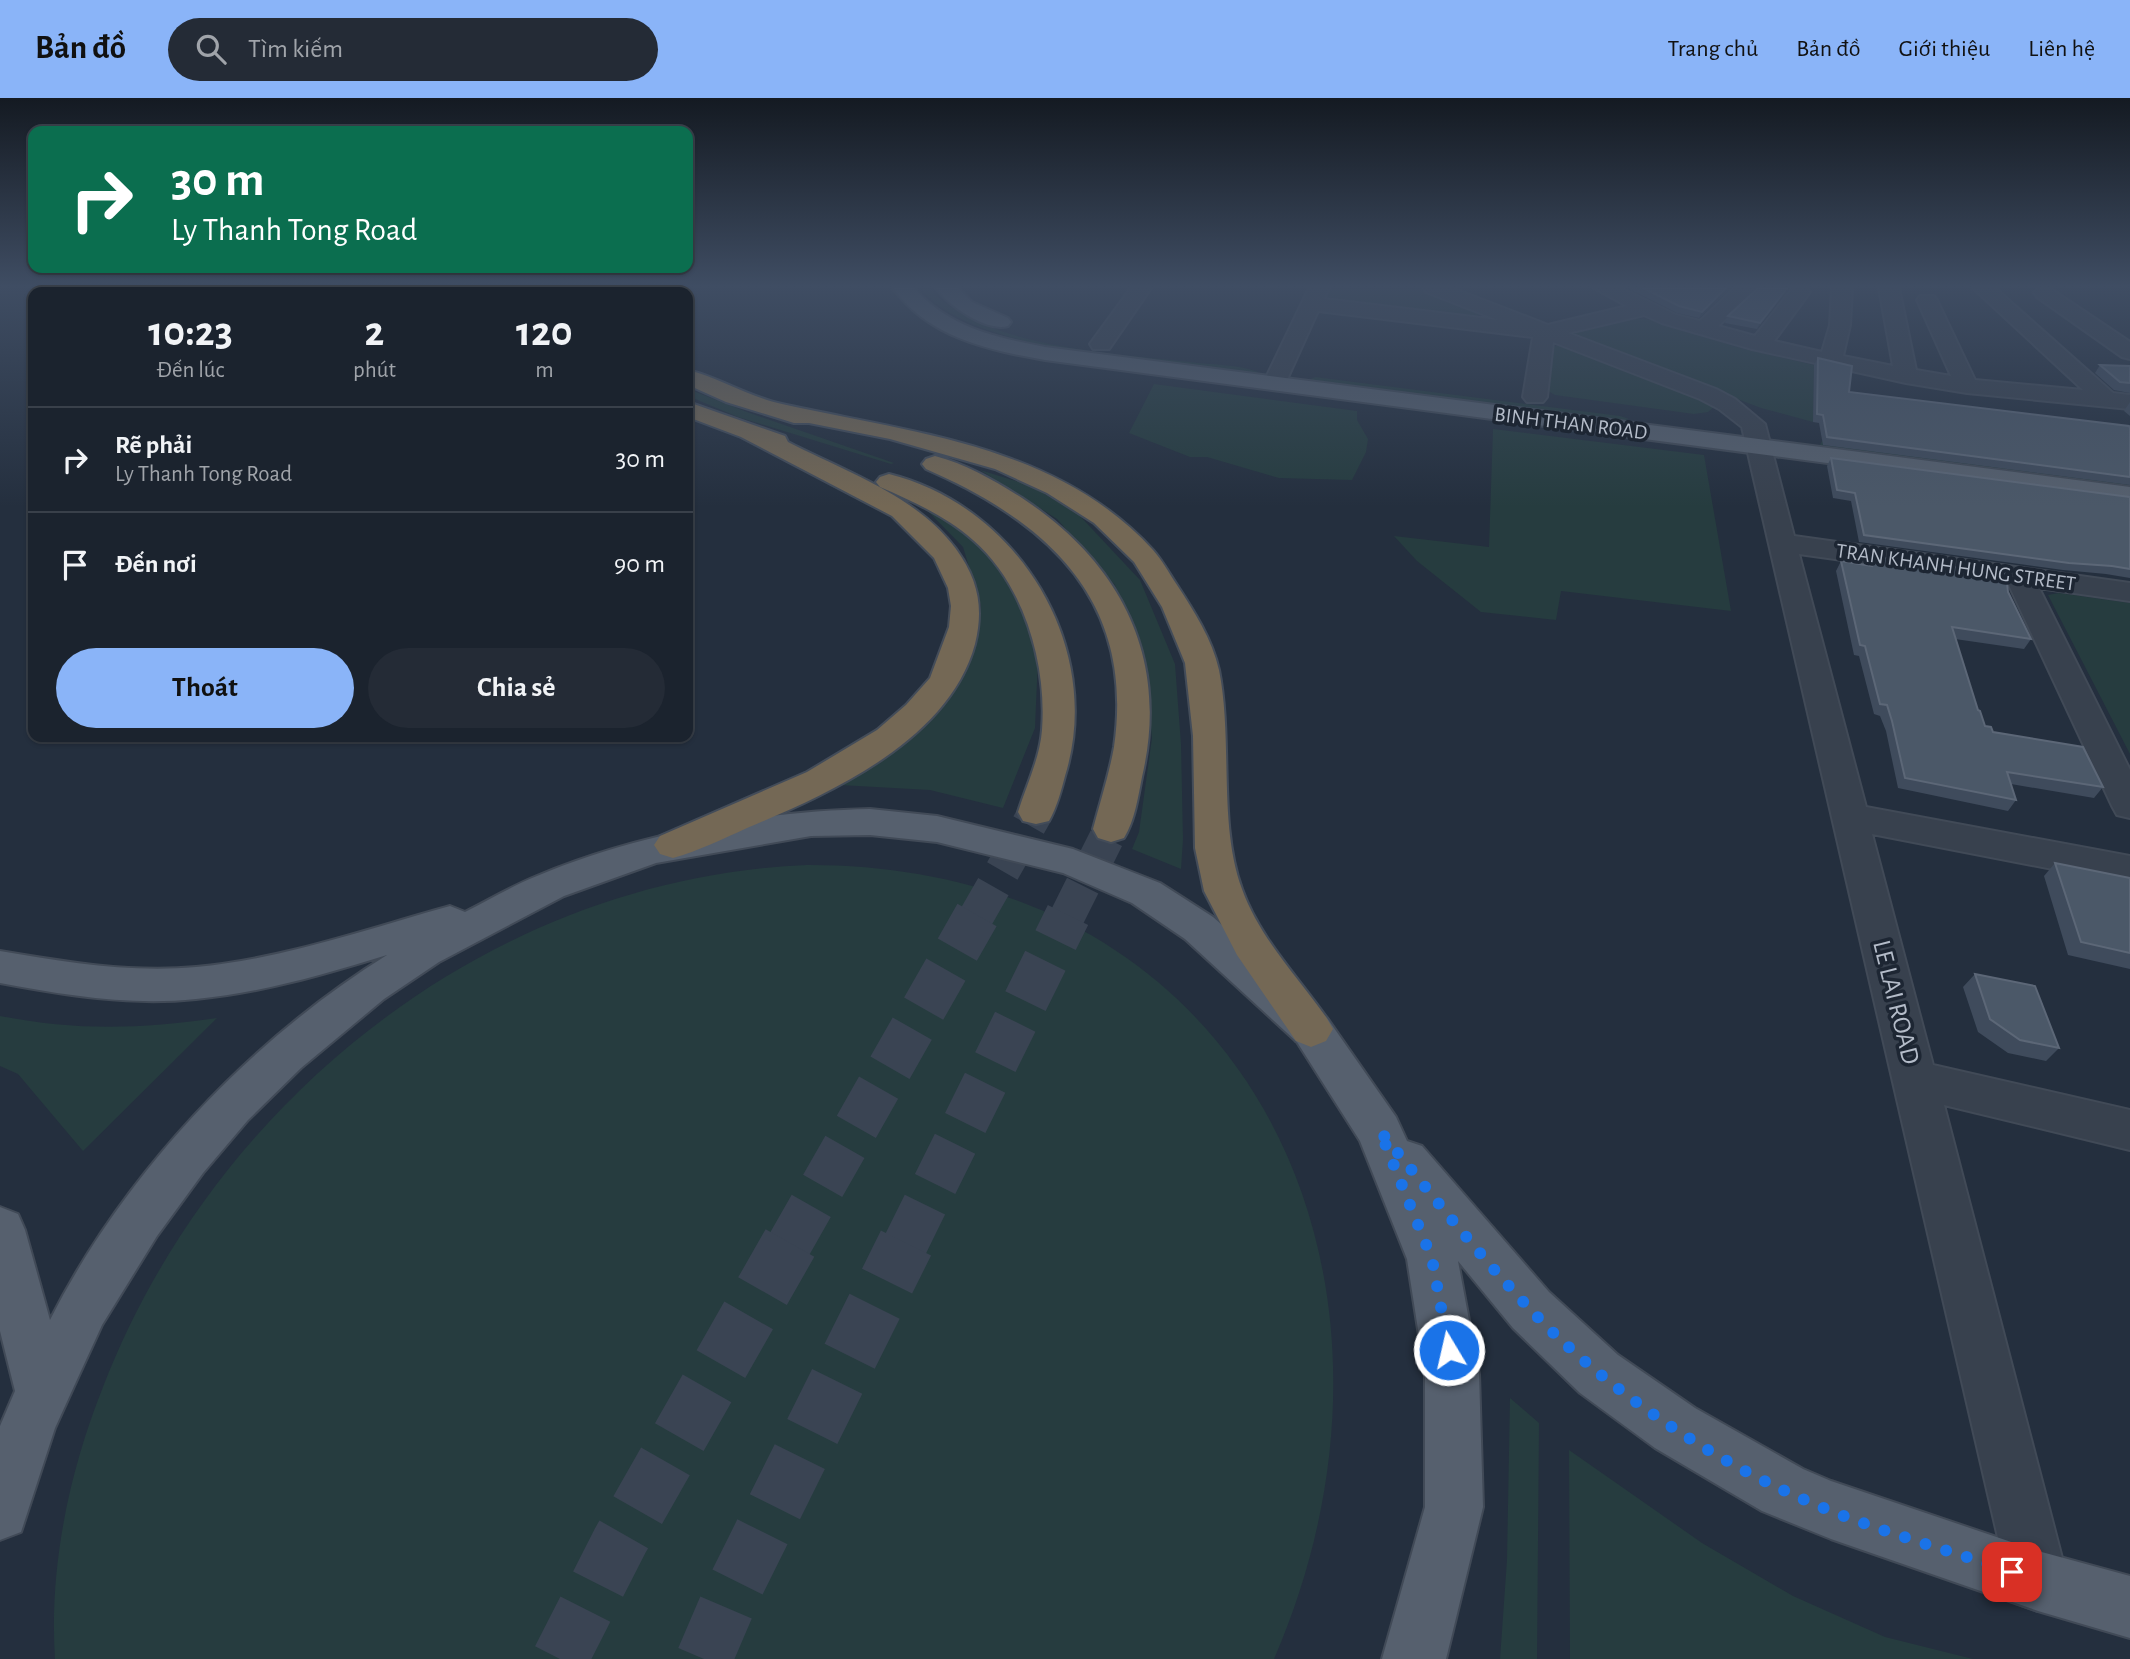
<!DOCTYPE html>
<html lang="vi">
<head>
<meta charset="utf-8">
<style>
	body { margin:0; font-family:"Alegreya Sans",sans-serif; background:#242b36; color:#f1f3f6; height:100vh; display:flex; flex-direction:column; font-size:26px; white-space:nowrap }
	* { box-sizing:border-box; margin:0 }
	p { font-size:23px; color:#a0a4aa }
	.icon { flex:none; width:38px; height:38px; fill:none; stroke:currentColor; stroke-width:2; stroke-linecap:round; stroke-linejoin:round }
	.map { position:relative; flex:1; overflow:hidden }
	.details { position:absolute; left:28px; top:189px; width:665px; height:455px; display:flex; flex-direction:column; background:#1b232e; border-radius:14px; box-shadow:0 2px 5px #0004,0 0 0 2px #39404a }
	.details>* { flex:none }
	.guide { position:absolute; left:28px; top:28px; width:665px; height:147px; border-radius:14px; box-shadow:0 2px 5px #0004,0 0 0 2px #39404a; background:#0b6e4f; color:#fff; overflow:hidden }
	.pin { position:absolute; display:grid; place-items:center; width:60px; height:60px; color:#fff; margin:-30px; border-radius:14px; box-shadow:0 4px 10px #0006 }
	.me { position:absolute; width:77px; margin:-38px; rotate:351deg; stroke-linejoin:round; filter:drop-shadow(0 0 5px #0008) }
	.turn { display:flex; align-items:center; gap:24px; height:147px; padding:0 28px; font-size:32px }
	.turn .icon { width:91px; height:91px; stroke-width:2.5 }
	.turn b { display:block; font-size:49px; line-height:60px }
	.eta { display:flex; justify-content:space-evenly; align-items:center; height:119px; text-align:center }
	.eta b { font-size:42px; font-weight:600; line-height:49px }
	.cta { display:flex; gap:14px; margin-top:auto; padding:14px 28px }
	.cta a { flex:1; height:80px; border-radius:42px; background:#8ab4f8; color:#111; font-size:28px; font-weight:600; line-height:80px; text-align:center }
	.cta a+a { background:#242b36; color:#f1f3f6 }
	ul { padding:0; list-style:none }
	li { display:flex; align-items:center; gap:21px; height:105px; padding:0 28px; border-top:2px solid #39404a }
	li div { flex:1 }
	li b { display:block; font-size:26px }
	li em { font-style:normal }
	header { display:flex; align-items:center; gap:42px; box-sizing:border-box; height:98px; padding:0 35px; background:#8ab4f8; color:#111 }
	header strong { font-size:33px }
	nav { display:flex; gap:38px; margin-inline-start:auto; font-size:24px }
	.search { width:490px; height:63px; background:#242b36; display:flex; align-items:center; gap:18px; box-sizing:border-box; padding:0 24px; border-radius:38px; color:#a0a4aa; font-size:26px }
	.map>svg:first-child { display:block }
	.green { fill:#263c3f }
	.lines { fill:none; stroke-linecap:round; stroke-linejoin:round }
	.highway-tunnel-far2 { stroke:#3a4453; stroke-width:35; stroke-dasharray:35 18; stroke-linecap:butt }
	.highway-tunnel-far1 { stroke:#3a4453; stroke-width:45; stroke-dasharray:45 23; stroke-linecap:butt }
	.highway-tunnel { stroke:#3a4453; stroke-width:56; stroke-dasharray:56 28; stroke-linecap:butt }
	.minor-casing { stroke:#414a57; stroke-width:4 }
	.major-casing { stroke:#414a57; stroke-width:4 }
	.highway-casing { stroke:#434c59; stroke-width:4 }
	.minor { fill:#38414e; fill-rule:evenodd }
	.major { fill:#56606e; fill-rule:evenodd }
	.highway { fill:#746855; fill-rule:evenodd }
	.wall { fill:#3f4b5c }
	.shaded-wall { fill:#2f3b4b }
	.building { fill:#4b5868; stroke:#5c6777; stroke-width:2 }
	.route { stroke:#1a73e8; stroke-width:12; stroke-dasharray:0 21.6 }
	.labels { text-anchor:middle; stroke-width:7; stroke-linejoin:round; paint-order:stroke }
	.far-street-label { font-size:21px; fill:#b4bcc9; stroke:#1d2633 }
	.street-label { font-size:26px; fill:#b4bcc9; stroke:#1d2633 }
</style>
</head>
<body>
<header>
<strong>Bản đồ</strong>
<div class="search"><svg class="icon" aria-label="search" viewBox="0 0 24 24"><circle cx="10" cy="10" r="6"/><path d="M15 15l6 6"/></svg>Tìm kiếm</div>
<nav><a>Trang chủ</a><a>Bản đồ</a><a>Giới thiệu</a><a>Liên hệ</a></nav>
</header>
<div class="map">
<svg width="2130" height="1561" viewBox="0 0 2130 1561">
	<rect width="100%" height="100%" fill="#242f3e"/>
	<!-- green -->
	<path class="green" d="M921 190H929C984 250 1112 255 1189 264 1211 267 1238 266 1258 274L1253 277C1176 266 966 255 921 190Z
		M1322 190H1422L1480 215 1475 220 1323 205Z
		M1633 220 1652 222 1740 250 1814 267 1813 324 1761 310 1568 237V234L1574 232Z
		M1556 248H1567L1712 305 1714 309 1708 314 1694 316 1555 297 1545 291 1549 250Z
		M1315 279 1620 318 1629 321 1621 323 1309 282Z
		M1154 286 1357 313V322L1368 341 1366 354 1352 382 1279 380 1207 359H1190L1129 335Z
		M688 291 747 314 894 365 891 366 738 319 688 298Z
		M1493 331 1704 357 1731 513 1561 493 1556 522 1481 514 1417 463 1394 438 1489 449Z
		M1822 343 2130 381V389L1834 352 1820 347Z
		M980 372 1032 388 1079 417 1140 482 1175 566 1181 646 1183 741 1181 771 1132 751 1139 734 1152 640 1142 557 1115 487 1057 421Z
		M923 408 979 445 1017 497 1038 560 1035 630 1003 710 930 692 840 687 926 627 969 568 981 508 963 449Z
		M2059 495 2130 505V656L2048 497Z
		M807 767C1252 766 1439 1181 1274 1561H55C49 1469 69 1374 103 1289 215 999 493 780 807 767Z
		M0 918C78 933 139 931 217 920L83 1053 18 976 0 968Z
		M1510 1300 1539 1325 1537 1561H1500L1507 1462Z
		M1569 1352 1702 1445 1793 1498 1885 1539 1973 1561H1570Z"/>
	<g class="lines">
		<!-- highway-tunnel-far2 -->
		<path class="highway-tunnel-far2" d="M976 819 1036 714
			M1067 819 1111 731"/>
		<!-- highway-tunnel-far1 -->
		<path class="highway-tunnel-far1" d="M789 1147 977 817
			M905 1147 1068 817"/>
		<!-- highway-tunnel -->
		<path class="highway-tunnel" d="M560 1561 620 1443 790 1145
			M704 1561 734 1491 906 1145"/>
		<!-- minor casing -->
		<g class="minor-casing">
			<path id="minor" d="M1131 190H1151L1109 251H1093L1090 246Z
				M1309 190H1329L1324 201 1498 222 1426 194 1423 190H1452L1548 227 1627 208 1594 190H1621L1676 217 1700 223 1735 190H1759L1718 228 1755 238 1793 190H1807L1810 194 1774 243 1822 254 1830 227 1832 190H1852L1850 227 1843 258 1893 268 1879 190H1899L1916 272 1951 278 1917 202 1920 198H1934L1937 202 1975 282 2083 292 1973 190H1995L2113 295 2130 297V311L1967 295 1906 285 1752 251 1662 225 1644 217 1568 235 1716 291 1735 301 1765 326 1794 438 2130 485V503L2039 490 2130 672V720L2117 717 2112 708 2008 485 1799 456 1866 709 2130 758V786L1872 736 1933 967 2130 1012V1052L1944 1007 2068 1483 2060 1505 2038 1513 2016 1505 2008 1483 1742 329 1719 311 1700 301 1553 244 1547 299 1543 304H1527L1523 299 1533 239 1318 213 1285 286 1282 291H1266L1263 286Z
				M2037 191H2051L2130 244V261L2122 259 2037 199 2034 195Z"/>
		</g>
		<!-- major casing -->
		<g class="major-casing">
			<path id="major" d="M893 190H914C948 229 997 240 1045 249L2130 389V405L1045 262C989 252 929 240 893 190Z
				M936 190H958L972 204 1008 220 1011 224 1008 228C986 234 949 208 936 190Z
				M870 711 937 718 1073 751 1160 785 1213 819 1327 920 1396 1019 1407 1043 1422 1048 1549 1194 1618 1257 1695 1310 1803 1371 1831 1383 2038 1453 2130 1478V1540L2038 1513 1831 1441 1762 1413 1655 1350 1580 1295 1513 1230 1458 1163 1479 1276 1483 1409 1446 1561H1382L1425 1409V1276L1407 1161 1360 1043 1297 944 1185 841 1132 805 1063 775 937 744 870 737 811 738 656 765 564 798 439 864 384 901 301 970 248 1022 203 1075 157 1138 102 1227 75 1286 55 1330 21 1434 0 1442V1328L15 1293 0 1233V1109L18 1116 25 1132 50 1222C124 1076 249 943 387 857 325 876 261 895 196 901 130 908 64 897 0 885V853C65 864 130 875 196 869 283 861 367 831 450 808L465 814C489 802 512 788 537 778 637 736 761 713 870 711Z"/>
		</g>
		<!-- highway casing -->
		<g class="highway-casing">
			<path id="highway" d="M580 190H600L599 194H579Z
				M620 190H640V194H620Z
				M688 272C720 280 749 299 782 306 913 335 1057 347 1153 452 1162 462 1169 475 1177 487 1194 513 1212 541 1219 572 1233 642 1218 726 1242 791 1259 839 1297 878 1326 919L1333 931 1326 943 1311 949 1296 943 1237 857 1204 793 1195 750 1193 638 1185 565 1162 509 1134 464 1094 425 1047 395 995 371 890 341 809 325H794L726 304 688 287Z
				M688 304 785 338 788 344C846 374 916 397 956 451 978 481 984 510 975 546 949 642 831 695 747 730 723 741 698 753 673 760L660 756 654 747 660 738 807 674 877 632 906 607 930 580 949 529 951 508 948 490 934 460 892 418 741 339 688 319Z
				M935 358C966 366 995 383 1022 400 1121 465 1170 560 1142 679 1138 699 1135 722 1124 740L1111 744 1098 740 1093 731C1100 704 1109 677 1114 649 1135 504 1050 425 926 371L922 366 926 361Z
				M889 376C1018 408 1105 549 1065 678 1061 693 1057 709 1049 723L1036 726 1023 723 1018 714C1026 688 1040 660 1042 632 1047 566 1024 486 973 442 946 418 912 403 880 389L876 384 880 379Z"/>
		</g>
		<!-- minor -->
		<use href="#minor" class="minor"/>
		<!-- major -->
		<use href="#major" class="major"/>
		<!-- highway -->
		<use href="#highway" class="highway"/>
	</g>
	<!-- wall -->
	<path class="wall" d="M1628 190H1731L1699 220 1677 215Z
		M1789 190 1757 231 1725 225 1728 218Z
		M1818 260 1849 294 2130 330V387L1823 347 1819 325 1813 324 1814 267Z
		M2100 267 2130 268V295L2114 292 2095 275Z
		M2130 304V318L2124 313Z
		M1831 360 2130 399V480L2106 476 2063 472 1859 444 1851 403 1833 400 1827 368Z
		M1869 458 2008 494 2031 541 2024 551 1955 541 1978 612 1985 628 1993 634 2103 689 2094 700 2011 686 2016 702 2008 713 1898 690 1886 633 1880 618 1874 616 1859 558 1854 557 1836 473 1841 463 1864 467Z
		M2055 765 2130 780V871L2068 857 2044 778Z
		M1975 876 2059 950 2046 963 2008 955 1978 934 1963 889Z"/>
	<!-- shaded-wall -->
	<path class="shaded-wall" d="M1726 190H1731L1699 220 1702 214Z
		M1787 190H1789L1757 231 1760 225Z"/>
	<!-- building -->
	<path class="building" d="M1643 190H1726L1702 214 1679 208Z
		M1758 190H1787L1760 225 1728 218Z
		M1818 260 1852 268 1849 294 2129 328 2130 330V379L1827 339 1823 317 1817 316Z
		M2100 267 2130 268V285L2120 284Z
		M1831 360 2130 399V471L2112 468 2069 465 1864 437 1855 395 1837 392Z
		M1869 458 2006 476 2008 494 2031 541 1952 529 1978 612 1980 613 1985 628 1991 629 1993 634 2083 649 2103 689 2007 674 2016 702 1905 680 1892 623 1887 607 1880 606 1865 548 1860 547 1841 463 1872 468Z
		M2055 765 2130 780V855L2081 844Z
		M1975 876 2035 888 2059 950 2020 942 1990 921Z"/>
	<!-- sky -->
	<linearGradient id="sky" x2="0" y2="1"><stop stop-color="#141a22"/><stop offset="0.46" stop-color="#3f4d63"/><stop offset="1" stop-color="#3f4d63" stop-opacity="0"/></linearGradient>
	<rect width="2130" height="409" fill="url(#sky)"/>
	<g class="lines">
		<!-- route -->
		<path class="route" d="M1449 1252 1432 1161 1380 1033C1429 1093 1477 1155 1530 1211 1596 1282 1695 1351 1783 1392 1855 1427 1936 1448 2012 1474"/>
	</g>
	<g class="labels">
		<!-- far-street labels -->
		<g class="far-street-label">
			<text transform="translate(1571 325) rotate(7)" y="7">BINH THAN ROAD</text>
			<text transform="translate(1956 469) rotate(8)" y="7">TRAN KHANH HUNG STREET</text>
		</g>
		<!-- street labels -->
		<g class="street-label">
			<text transform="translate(1897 904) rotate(76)" y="9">LE LAI ROAD</text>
		</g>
	</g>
</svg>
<div class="pin" style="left:2012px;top:1474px;background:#d93025"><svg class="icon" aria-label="arrive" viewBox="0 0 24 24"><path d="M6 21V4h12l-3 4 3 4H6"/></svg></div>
<svg class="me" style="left:1449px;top:1252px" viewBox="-20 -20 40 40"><circle r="17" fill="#1a73e8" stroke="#fff" stroke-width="3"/><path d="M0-11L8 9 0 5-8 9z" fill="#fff"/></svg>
<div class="guide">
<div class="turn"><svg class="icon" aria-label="right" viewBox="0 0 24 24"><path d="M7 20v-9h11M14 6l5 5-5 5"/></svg><div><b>30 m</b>Ly Thanh Tong Road</div></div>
</div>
<section class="details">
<div class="eta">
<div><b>10:23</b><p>Đến lúc</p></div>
<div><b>2</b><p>phút</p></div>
<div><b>120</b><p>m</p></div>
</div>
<ul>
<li><svg class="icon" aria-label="right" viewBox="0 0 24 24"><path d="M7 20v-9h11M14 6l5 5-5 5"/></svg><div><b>Rẽ phải</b><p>Ly Thanh Tong Road</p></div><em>30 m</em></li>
<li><svg class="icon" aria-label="arrive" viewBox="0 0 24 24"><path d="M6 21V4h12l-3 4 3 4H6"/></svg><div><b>Đến nơi</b></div><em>90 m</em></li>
</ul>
<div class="cta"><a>Thoát</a><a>Chia sẻ</a></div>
</section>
</div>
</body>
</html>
